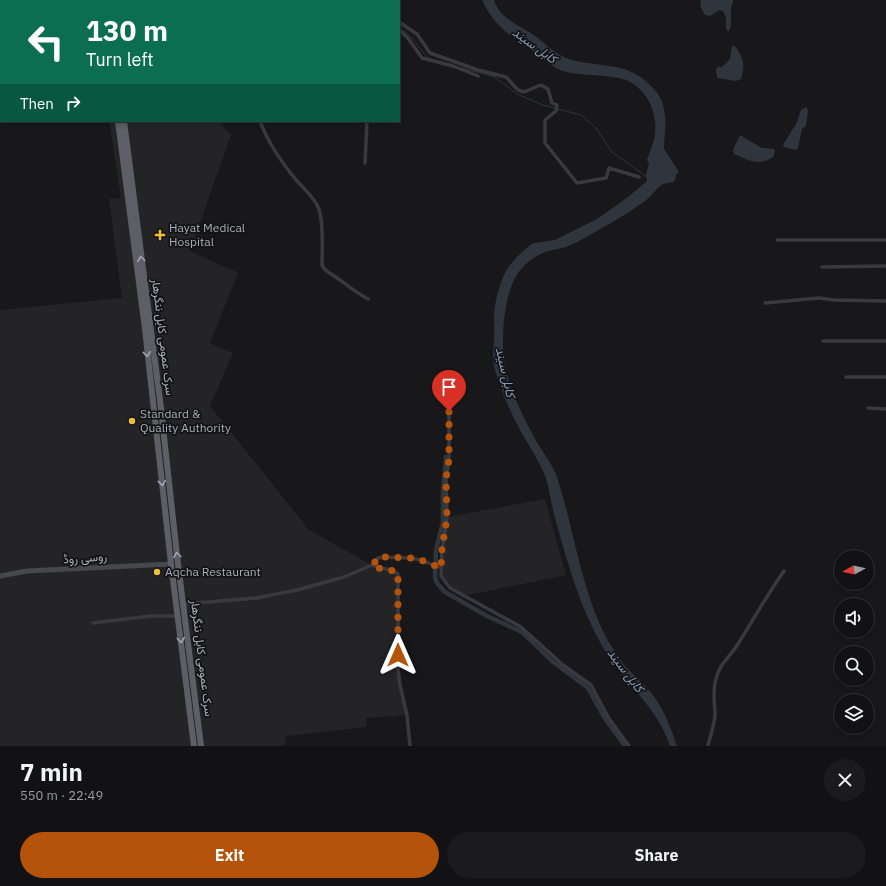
<!DOCTYPE html>
<html lang="en">
<head>
<meta charset="utf-8">
<style>
	body { margin:0; font-family:"IBM Plex Sans",Vazirmatn,sans-serif; background:#1b1b1d; color:#f1f3f6; height:100vh; display:flex; flex-direction:column; font-size:15px; white-space:nowrap }
	* { box-sizing:border-box; margin:0 }
	p { font-size:13px; color:#9c9ea0 }
	.icon { flex:none; width:22px; height:22px; fill:none; stroke:currentColor; stroke-width:2; stroke-linecap:round; stroke-linejoin:round }
	.map { position:relative; height:746px; overflow:hidden }
	.panel { display:flex; flex-direction:column; background:#121214; flex:1 }
	.panel>* { flex:none }
	.hud { position:absolute; left:0px; top:0px; width:400px; height:122px; box-shadow:0 2px 6px #0003,0 0 0 1px #313234; background:#0b6e4f; color:#fff; overflow:hidden }
	.needle { width:26px; rotate:262deg }
	.tools { position:absolute; left:834px; top:550px; display:grid; gap:8px }
	.tools a { display:grid; place-items:center; width:40px; height:40px; border-radius:50%; background:#121214; box-shadow:0 2px 6px #0003,0 0 0 1px #313234; font-size:20px }
	.pin { position:absolute; display:grid; place-items:center; width:34px; height:34px; color:#fff; margin:-41px -17px; border-radius:50% 50% 50% 0; rotate:-45deg; box-shadow:0 0 4px #0007 }
	.pin .icon { rotate:45deg }
	.me { position:absolute; width:44px; margin:-22px; rotate:0deg; stroke-linejoin:round; filter:drop-shadow(0 0 3px #0008) }
	.turn { display:flex; align-items:center; gap:14px; height:84px; padding:0 20px; font-size:18px }
	.turn .icon { width:52px; height:52px; stroke-width:2.5 }
	.turn b { display:block; font-size:28px; line-height:34px }
	.then { display:flex; align-items:center; height:38px; padding:0 20px; background:#0003; gap:8px; font-size:15px }
	.round { display:grid; place-items:center; flex:none; width:42px; height:42px; border-radius:21px; background:#1b1b1d }
	.head { display:flex; align-items:center; justify-content:space-between; height:68px; padding:0 20px }
	h1 { font-size:24px; font-weight:700; line-height:30px }
	.button { display:flex; gap:8px; margin-top:auto; padding:8px 20px }
	.button a { flex:1; height:46px; border-radius:24px; background:#b45309; color:#fff; font-size:16px; font-weight:700; line-height:46px; text-align:center }
	.button a+a { background:#1b1b1d; color:#f1f3f6 }
	.map>svg:first-child { display:block }
	.built { fill:#242427 }
	.water { fill:#2e353d }
	.lines { fill:none; stroke-linecap:round; stroke-linejoin:round }
	.stream { stroke:#2e353d; stroke-width:1 }
	.canal { stroke:#2e353d; stroke-width:4.5 }
	.minor { stroke:#39393f; stroke-width:3.5 }
	.secondary { stroke:#47484e; stroke-width:5 }
	.trunk { stroke:#5d5e66; stroke-width:6 }
	.oneway { stroke:#a2a6b1 }
	.route { stroke:#b45309; stroke-width:7; stroke-dasharray:0 12.6 }
	.poi-dot { fill:#edbd3c; stroke:#131315; stroke-width:1.5 }
	.labels { text-anchor:middle; stroke-width:3.5; stroke-linejoin:round; paint-order:stroke }
	.poi-label { font-size:12px; fill:#aaaeb9; stroke:#131315; text-anchor:start }
	.street-label { font-size:12px; fill:#aaaeb9; stroke:#131315 }
	.water-label { font-size:13px; font-style:italic; fill:#8299b3; stroke:#131315 }
</style>
</head>
<body>
<div class="map">
<svg width="886" height="746" viewBox="0 0 886 746">
	<rect width="100%" height="100%" fill="#18181a"/>
	<!-- built -->
	<path class="built" d="M93 0H180V1Z
		M109 121H221L223 127 231 135 190 251 238 273 210 343 233 353 210 406 309 530 372 565 387 569 398 574V669L407 715 366 718V727L286 736 284 746H0V310L122 298 109 199 121 198Z
		M545 499 566 575 464 596 450 588 441 576V559L447 517Z"/>
	<!-- water -->
	<path class="water" d="M482 0H494C499 16 515 24 529 32 543 40 553 54 569 59 599 68 628 61 651 86 658 93 663 100 664 110 667 123 664 136 664 149L679 172 677 173 674 182C670 182 667 183 663 184 656 188 652 196 645 201 627 214 608 225 588 236 581 240 574 244 566 247 561 249 555 249 549 251 537 254 525 263 518 273 509 287 506 303 504 320 503 329 503 339 503 348 504 378 520 411 534 437 541 451 552 462 557 477 574 529 580 585 605 635 611 646 618 658 626 667 635 677 645 685 653 695 664 710 671 728 677 746H670C657 705 621 681 601 644 580 607 568 564 556 522 552 508 550 493 546 478 539 459 525 441 516 422 507 405 499 385 494 366 492 356 494 347 494 336 495 329 494 322 494 315 495 301 499 284 506 271 511 262 522 252 530 245L534 243 555 240 597 219 628 197 647 181 646 174 649 164 647 160C649 153 652 147 654 140 659 119 651 95 632 83 626 79 619 78 612 77 595 74 577 76 560 70 552 67 545 60 538 55 513 37 496 29 482 0Z
		M701 0H733C733 3 731 7 731 10 730 18 733 24 729 31L726 30V19L724 12 720 10 710 16 705 15 700 6Z
		M732 46 736 47C744 60 745 64 741 79L736 81 717 78 716 69 718 67H722L730 59Z
		M806 107 808 110 806 126 802 129 798 148 796 150 787 148 783 146 784 143 796 124 801 110Z
		M740 135 762 148 774 149 775 152 773 157C758 167 749 160 734 154L733 150Z"/>
	<g class="lines">
		<!-- stream -->
		<path class="stream" d="M377 0 378 1
			M399 27 410 36 428 58
			M462 68 495 77 517 94 543 105 555 108
			M558 109 581 115 595 127 612 152 647 177"/>
		<!-- canal -->
		<path class="canal" d="M446 457 443 490V522L436 550 435 577 437 583 445 592 487 616 522 632 552 661 588 688 604 717 625 746"/>
		<!-- minor -->
		<path class="minor" d="M234 0V1
			M359 0V1
			M371 0 373 1
			M381 0 382 1
			M292 1V0
			M399 22 417 34 430 53 478 70 506 77 518 90 524 92 541 85 548 89 552 103 557 105 556 111 545 120V143L577 183 606 178 609 168 639 177
			M399 30 407 37 422 58 453 66 478 76
			M260 121C268 143 282 163 297 181 304 189 314 197 318 207 324 219 322 250 322 265 325 272 330 273 336 277 348 286 355 292 368 299
			M365 163 367 121
			M777 240H886
			M822 267 886 266
			M765 303 819 298 834 300 886 301
			M823 341H886
			M846 377H886
			M868 408 886 409
			M449 411V459L446 479 447 517 442 549 441 576 450 588 521 627 563 665 591 685 608 717 629 746
			M372 565C380 570 390 567 398 574V669L400 685 407 715 410 746
			M184 604 256 598 297 590 344 577 372 565 378 558 383 557 410 558 421 560 441 568
			M93 623 151 616H178
			M708 746C710 736 714 726 715 716 715 704 712 692 716 679 719 664 730 657 738 644 753 620 767 595 784 571"/>
		<!-- secondary -->
		<path class="secondary" d="M0 576 27 571 171 564"/>
		<!-- trunk -->
		<path class="trunk" d="M103 0V1
			M108 1H109
			M118 121 145 329 171 564 194 746
			M124 121 160 400 178 564 201 746"/>
	</g>
	<!-- one-way arrows -->
	<defs><path id="oneway-chevron" d="M-2-3.5L2.5 0L-2 3.5" fill="none" stroke-width="1.6" stroke-linecap="round" stroke-linejoin="round"/></defs>
	<g class="oneway">
		<use href="#oneway-chevron" transform="translate(141 259) rotate(-97)"/>
		<use href="#oneway-chevron" transform="translate(147 354) rotate(84)"/>
		<use href="#oneway-chevron" transform="translate(162 483) rotate(84)"/>
		<use href="#oneway-chevron" transform="translate(177 555) rotate(-97)"/>
		<use href="#oneway-chevron" transform="translate(181 640) rotate(83)"/>
	</g>
	<g class="lines">
		<!-- route -->
		<path class="route" d="M398 655V574C390 567 380 570 372 566L378 558 383 557 410 558 421 560 441 568 442 549 447 517 446 479 449 459V411"/>
	</g>
	<!-- markers -->
	<g class="poi-dot">
		<path d="M158 229h4v4h4v4h-4v4h-4v-4h-4v-4h4z"/>
		<circle cx="132" cy="421" r="4"/>
		<circle cx="157" cy="572" r="4"/>
	</g>
	<g class="labels">
		<!-- poi labels -->
		<g class="poi-label">
			<text x="169" y="232">Hayat Medical<tspan x="169" dy="14">Hospital</tspan></text>
			<text x="140" y="418">Standard &amp;<tspan x="140" dy="14">Quality Authority</tspan></text>
			<text x="165" y="576">Aqcha Restaurant</text>
		</g>
		<!-- street labels -->
		<g class="street-label">
			<text transform="translate(163 337) rotate(83)" y="4">سرک عمومی کابل ننگرهار</text>
			<text transform="translate(85 558) rotate(-4)" y="4">روسی روڈ</text>
			<text transform="translate(202 658) rotate(83)" y="4">سرک عمومی کابل ننگرهار</text>
		</g>
		<!-- water labels -->
		<g class="water-label">
			<text transform="translate(535 45) rotate(36)" y="5">کابل سيند</text>
			<text transform="translate(506 372) rotate(77)" y="5">کابل سيند</text>
			<text transform="translate(626 670) rotate(53)" y="5">کابل سيند</text>
		</g>
	</g>
</svg>
<div class="tools">
<a><svg class="needle" viewBox="-14 -14 28 28"><path d="M0-13l5 13h-10z" fill="#e53935"/><path d="M0 13l5-13h-10z" fill="#9c9ea0"/></svg></a>
<a><svg class="icon" aria-label="sound" viewBox="0 0 24 24"><path d="M4 9h4l5-4v14l-5-4H4zM17 9q2 3 0 6"/></svg></a>
<a><svg class="icon" aria-label="search" viewBox="0 0 24 24"><circle cx="10" cy="10" r="6"/><path d="M15 15l6 6"/></svg></a>
<a><svg class="icon" aria-label="layers" viewBox="0 0 24 24"><path d="M12 4l9 5-9 5-9-5zM3 14l9 5 9-5"/></svg></a>
</div>
<div class="pin" style="left:449px;top:411px;background:#d93025"><svg class="icon" aria-label="arrive" viewBox="0 0 24 24"><path d="M6 21V4h12l-3 4 3 4H6"/></svg></div>
<svg class="me" style="left:398px;top:655px" viewBox="-20 -20 40 40"><path d="M0-17L14 15 0 8-14 15z" fill="#b45309" stroke="#fff" stroke-width="4"/></svg>
<div class="hud">
<div class="turn"><svg class="icon" aria-label="left" viewBox="0 0 24 24"><path d="M17 20v-9H6M10 6l-5 5 5 5"/></svg><div><b>130 m</b>Turn left</div></div>
<div class="then">Then<svg class="icon" aria-label="right" viewBox="0 0 24 24"><path d="M7 20v-9h11M14 6l5 5-5 5"/></svg></div>
</div>
</div>
<section class="panel">
<div class="head"><div><h1>7 min</h1><p>550 m · 22:49</p></div><a class="round"><svg class="icon" aria-label="close" viewBox="0 0 24 24"><path d="M6 6l12 12M18 6L6 18"/></svg></a></div>
<div class="button"><a>Exit</a><a>Share</a></div>
</section>
</body>
</html>
